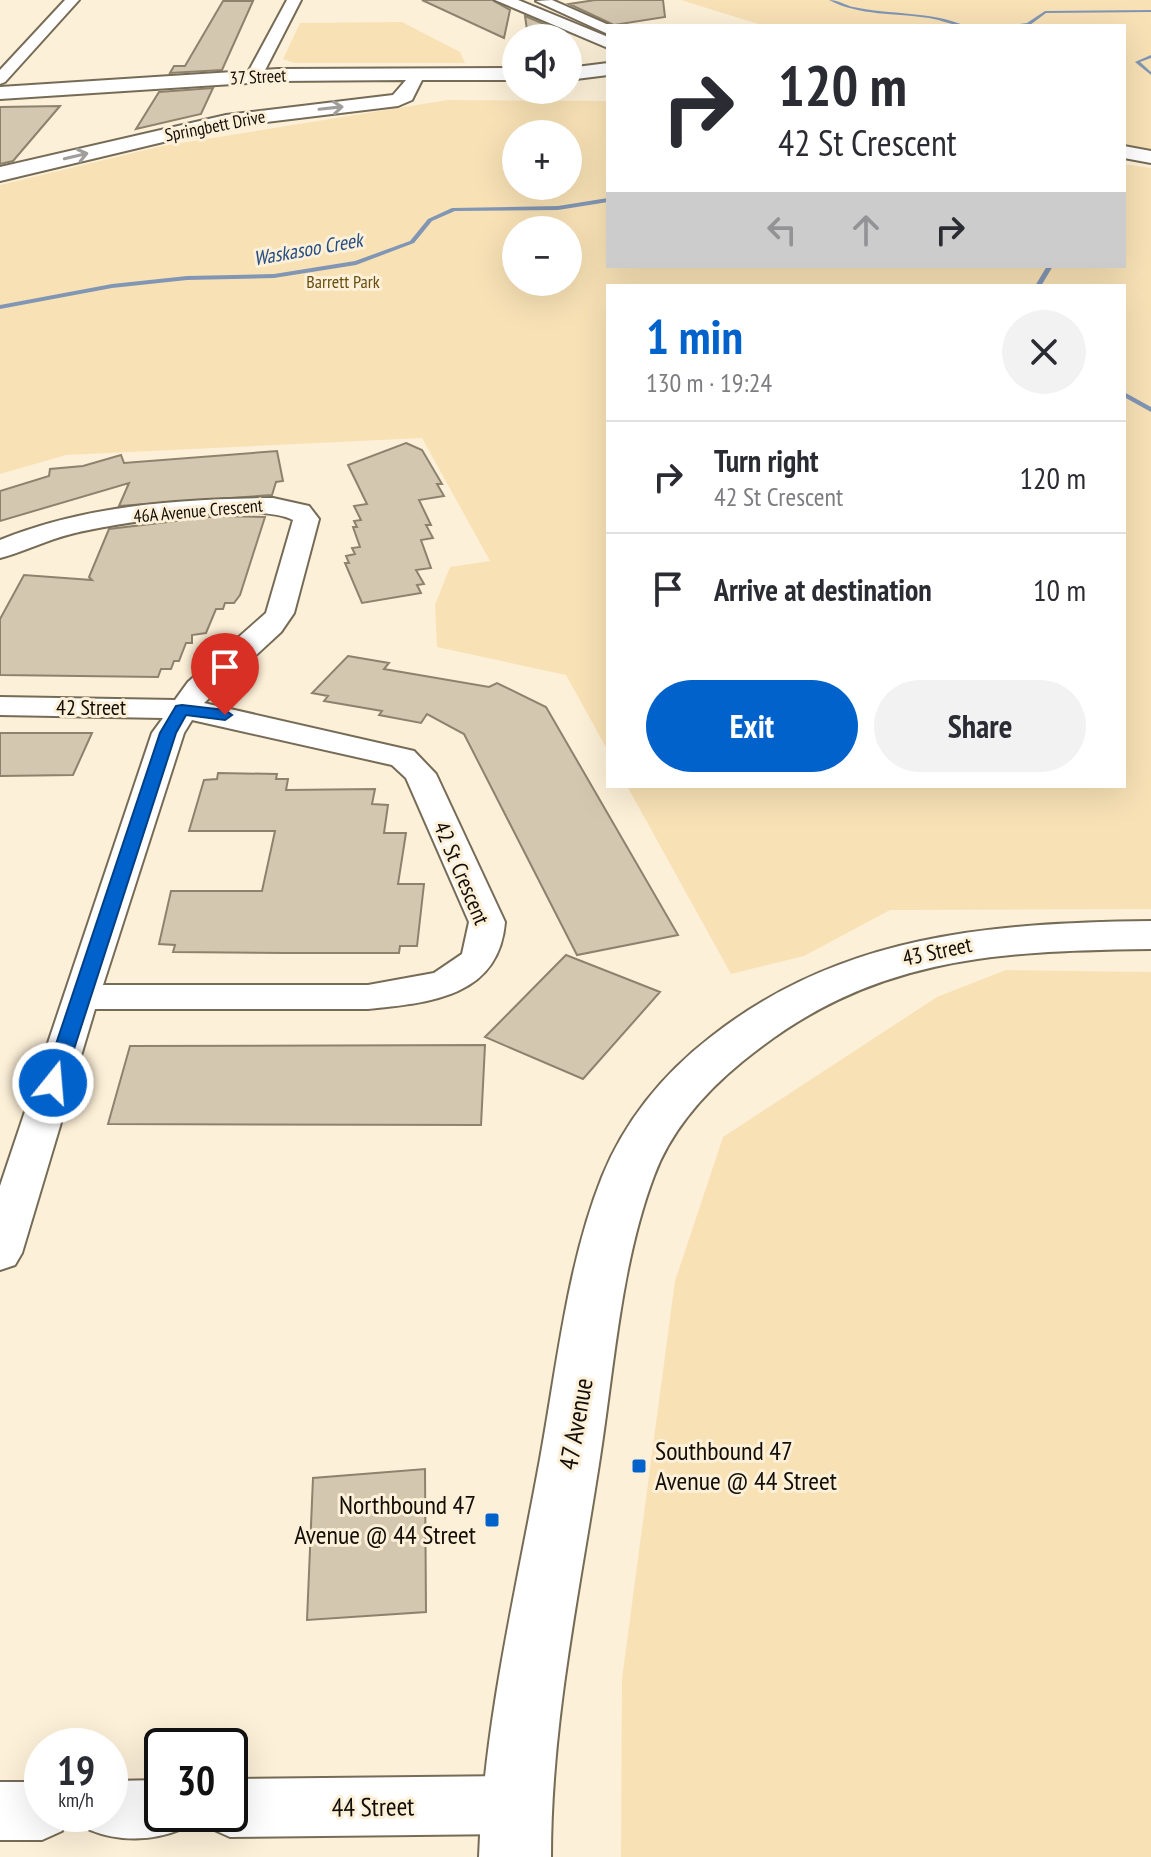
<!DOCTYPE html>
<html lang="en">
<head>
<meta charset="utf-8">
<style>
	body { margin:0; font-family:"PT Sans Narrow",sans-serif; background:#f2f2f3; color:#2b2b33; height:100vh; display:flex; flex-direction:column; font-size:30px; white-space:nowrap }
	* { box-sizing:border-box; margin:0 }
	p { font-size:26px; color:#7c7c81 }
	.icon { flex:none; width:44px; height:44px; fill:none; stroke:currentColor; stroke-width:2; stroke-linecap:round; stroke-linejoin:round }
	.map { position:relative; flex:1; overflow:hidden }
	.details { position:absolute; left:606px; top:284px; width:520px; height:504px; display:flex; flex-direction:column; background:#fff; border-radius:0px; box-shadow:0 8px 32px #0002 }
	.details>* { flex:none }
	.top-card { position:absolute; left:606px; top:24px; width:520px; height:244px; border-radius:0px; box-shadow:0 8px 32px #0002; background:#fff; color:#2b2b33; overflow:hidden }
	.fabs { position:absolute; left:502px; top:24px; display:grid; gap:16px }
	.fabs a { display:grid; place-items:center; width:80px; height:80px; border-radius:50%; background:#fff; box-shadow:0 8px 32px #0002; font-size:40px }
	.speed { position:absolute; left:24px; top:1728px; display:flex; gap:16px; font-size:40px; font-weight:700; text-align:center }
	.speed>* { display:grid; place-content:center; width:104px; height:104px; border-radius:50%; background:#fff; box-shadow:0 8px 32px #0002; line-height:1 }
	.speed small { font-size:20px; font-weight:400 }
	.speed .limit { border:4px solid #111; border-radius:12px; background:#fff; color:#111 }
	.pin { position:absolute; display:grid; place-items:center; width:68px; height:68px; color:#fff; margin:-82px -34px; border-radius:50% 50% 50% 0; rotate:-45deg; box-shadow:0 0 8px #0007 }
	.pin .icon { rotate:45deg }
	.me { position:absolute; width:88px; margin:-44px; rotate:17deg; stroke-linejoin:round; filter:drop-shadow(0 0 6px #0008) }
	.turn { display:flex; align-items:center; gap:28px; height:168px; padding:0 40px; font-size:36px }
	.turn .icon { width:104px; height:104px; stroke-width:2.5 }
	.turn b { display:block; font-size:56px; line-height:68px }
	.lanes { display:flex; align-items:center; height:76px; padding:0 40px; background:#0003; justify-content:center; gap:40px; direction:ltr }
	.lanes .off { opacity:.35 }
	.round { display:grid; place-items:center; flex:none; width:84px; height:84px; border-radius:42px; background:#f2f2f3 }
	.head { display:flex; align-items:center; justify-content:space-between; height:136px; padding:0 40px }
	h1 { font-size:48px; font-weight:600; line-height:60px; color:#0262cb }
	.cta { display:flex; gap:16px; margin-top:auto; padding:16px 40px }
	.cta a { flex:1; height:92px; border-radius:48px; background:#0262cb; color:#fff; font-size:32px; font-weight:600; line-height:92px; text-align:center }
	.cta a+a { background:#f2f2f3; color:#2b2b33 }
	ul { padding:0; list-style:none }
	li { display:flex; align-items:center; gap:24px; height:112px; padding:0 40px; border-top:2px solid #e1e1e2 }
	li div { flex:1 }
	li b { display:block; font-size:30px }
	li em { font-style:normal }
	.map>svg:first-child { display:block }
	.green { fill:#f8e1b5; fill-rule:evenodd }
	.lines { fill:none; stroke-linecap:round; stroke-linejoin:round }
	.stream { fill:#8196b4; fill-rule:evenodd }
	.building { fill:#d3c7af; stroke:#8d826c; stroke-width:2 }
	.street-casing { stroke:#766b56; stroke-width:4 }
	.secondary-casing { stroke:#766b56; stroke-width:4 }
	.street { fill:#fff; fill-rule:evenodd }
	.secondary { fill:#fff; fill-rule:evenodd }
	.oneway { stroke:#a09e9b }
	.route { fill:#0262cb; stroke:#014084; stroke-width:2 }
	.poi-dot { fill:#0262cb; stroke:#fdf0d8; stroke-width:3 }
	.labels { text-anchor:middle; stroke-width:6; stroke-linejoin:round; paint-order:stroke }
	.far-street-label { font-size:18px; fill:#120d06; stroke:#fdf0d8 }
	.far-park-label { font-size:18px; fill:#684e12; stroke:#fdf0d8 }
	.far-water-label { font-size:20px; font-style:italic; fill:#254d84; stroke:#fdf0d8 }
	.street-label { font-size:22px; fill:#120d06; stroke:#fdf0d8 }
	.near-street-label { font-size:26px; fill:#120d06; stroke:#fdf0d8 }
	.near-poi-label { font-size:26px; fill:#120d06; stroke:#fdf0d8; text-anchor:start }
</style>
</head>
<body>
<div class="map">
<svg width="1151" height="1857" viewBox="0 0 1151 1857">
	<rect width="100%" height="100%" fill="#fdf0d8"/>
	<!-- green -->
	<path class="green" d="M681 0H1151V151L1124 147V26H765Z
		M402 22 460 52 465 63H294L283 59 300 23Z
		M448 100 608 101V266H1124V164L1151 168V909L890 910 804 956 731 974 627 786H1124V286H608V751L566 675 437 647 435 605 450 567 490 561 422 438 66 455 0 474V185L162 146ZM568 134V186H516V134ZM568 230V282H516V230Z
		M1006 970 1151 972V1857H621L622 1679 675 1281 723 1137 937 997Z"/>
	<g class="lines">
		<!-- stream -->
		<path class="stream" d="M829 0C838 0 845 5 853 7 891 15 930 11 966 26 953 26 942 20 929 18 896 13 859 16 829 0Z
			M1151 10V12L1046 13 1030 25 1004 26 1027 23 1045 11Z
			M1151 55V58L1140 62 1151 72V75L1135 62Z
			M608 198V202L558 210 455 211 432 221 414 243 356 265 274 278 187 280 112 288 0 309V305L112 284 187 276 274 274 355 261 410 241 428 219 452 208 558 206Z
			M1047 266H1053L1041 286H1035Z
			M1124 392 1151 407V412L1124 397Z"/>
	</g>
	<!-- building -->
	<path class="building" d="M422 0H492L510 10 504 38Z
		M595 0H663L665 17 614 25 569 4Z
		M223 1H253L222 70 170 73 174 66H185Z
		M525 16 563 32 528 37Z
		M213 88 201 114 136 129 159 92Z
		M60 106 13 161 0 164V107Z
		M406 443 422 450 442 484H437L444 496 419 500 431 525H426L433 538 421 540 431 568 416 570 424 584 417 585 421 593 362 603 345 563H349L346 556 355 554 352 548 360 547 353 527H357L354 521 361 520 354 506 367 504 348 465Z
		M277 451 283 481 276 482 272 495 119 506 129 483 0 521V491L49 476 50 469 83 466 121 455 124 463Z
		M218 516 265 517 240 595 234 603H225L223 609H216L206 633 192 635V643H186L179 661H174L171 669H161L158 677 0 675V619L24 575 92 580 89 577 109 529Z
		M348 656 389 663 384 669 489 687 497 683 546 707 678 935 577 955 464 734 427 714 421 723 379 715 382 711 324 701 328 696 312 693Z
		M0 733H92L73 775 0 776Z
		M218 773 277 774 276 779H288L286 790 375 789 372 804 388 805 384 833H406L398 884H424L417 946H400L399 953H285L173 952 175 945 159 944 171 891H262L275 831H189L204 780 217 779Z
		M566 955 660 992 583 1079 485 1037Z
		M485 1045 481 1125 108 1124 130 1046Z
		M425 1469 426 1612 307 1620 313 1478Z"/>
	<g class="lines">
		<!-- street casing -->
		<g class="street-casing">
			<path id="street" d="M65 0H79L5 82 0 84V70Z
				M287 0H301L262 76 249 79 246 76Z
				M552 0 611 26 608 34 536 1Z
				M273 498 309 506 319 519 294 613 281 632 204 703 414 751 436 774 505 922C499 997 429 1003 368 1009H95L22 1253 15 1265 0 1270V1186L152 733 163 718 0 715V697L175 700 188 682 266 613 293 520C257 501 114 523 71 534 46 540 24 552 0 558V540C86 505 181 499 273 498ZM192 720 392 765 406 778 469 922 462 954 434 973 368 985H103L184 733Z
				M516 1776 536 1785 545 1805 536 1825 516 1834 230 1837 210 1828 204 1814H230V1779Z
				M162 1780V1814H189L182 1829C153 1841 119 1842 90 1830L83 1814H110V1781Z
				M0 1782H42V1814H69L62 1831 42 1840H0Z"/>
		</g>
		<!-- secondary casing -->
		<g class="secondary-casing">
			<path id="secondary" d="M495 0H518L608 37V48Z
				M608 63V75L568 80V68Z
				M516 68V80H422L412 100 398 106 226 127 0 181V167L226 115 393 95 406 80 278 81 0 99V87L278 69Z
				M1124 146 1151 151V163L1124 158Z
				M1151 921V949C993 951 870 957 743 1061 705 1092 671 1130 654 1176 620 1266 614 1370 599 1464 579 1594 551 1725 551 1857H479C484 1723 516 1591 540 1459 557 1366 567 1265 602 1177 625 1120 664 1073 712 1036 842 934 992 923 1151 921Z"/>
		</g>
		<!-- street -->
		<use href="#street" class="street"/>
		<!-- secondary -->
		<use href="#secondary" class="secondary"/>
	</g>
	<!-- one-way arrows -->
	<defs><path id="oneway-shaft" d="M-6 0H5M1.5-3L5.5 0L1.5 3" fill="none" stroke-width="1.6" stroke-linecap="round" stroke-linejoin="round" transform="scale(2)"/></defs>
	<g class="oneway">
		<use href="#oneway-shaft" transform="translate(331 108) rotate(-6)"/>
		<use href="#oneway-shaft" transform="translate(76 156) rotate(-13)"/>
	</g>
	<!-- route -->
	<path class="route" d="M182 705 225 710 232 715 225 720 186 715 176 733 63 1083 60 1088H46L43 1083 160 733 176 706Z"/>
	<!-- markers -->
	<g class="poi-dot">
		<rect x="631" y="1458" width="16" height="16" rx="4"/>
		<rect x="484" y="1512" width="16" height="16" rx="4"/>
	</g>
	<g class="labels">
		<!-- far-street labels -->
		<g class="far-street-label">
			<text transform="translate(258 77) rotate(-3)" y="6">37 Street</text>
			<text transform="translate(215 126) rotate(-11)" y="6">Springbett Drive</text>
			<text transform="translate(198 511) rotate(-5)" y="6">46A Avenue Crescent</text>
		</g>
		<!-- far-park labels -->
		<g class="far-park-label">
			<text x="343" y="288">Barrett Park</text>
		</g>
		<!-- far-water labels -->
		<g class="far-water-label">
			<text transform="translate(308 249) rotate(-10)" y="7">Waskasoo Creek</text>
		</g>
		<!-- street labels -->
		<g class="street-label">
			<text x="91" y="715">42 Street</text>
			<text transform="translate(462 873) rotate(67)" y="8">42 St Crescent</text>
			<text transform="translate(937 951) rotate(-12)" y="8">43 Street</text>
		</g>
		<!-- near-street labels -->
		<g class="near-street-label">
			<text transform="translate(576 1424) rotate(-80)" y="9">47 Avenue</text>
			<text transform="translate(373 1807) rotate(-1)" y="9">44 Street</text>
		</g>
		<!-- near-poi labels -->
		<g class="near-poi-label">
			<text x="655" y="1460">Southbound 47<tspan x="655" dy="30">Avenue @ 44 Street</tspan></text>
			<text x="476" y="1514" text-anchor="end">Northbound 47<tspan x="476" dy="30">Avenue @ 44 Street</tspan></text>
		</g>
	</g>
</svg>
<div class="fabs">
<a><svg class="icon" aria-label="sound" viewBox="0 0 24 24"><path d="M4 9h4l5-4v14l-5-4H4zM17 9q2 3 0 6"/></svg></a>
<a>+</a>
<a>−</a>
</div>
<div class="speed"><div>19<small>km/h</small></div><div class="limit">30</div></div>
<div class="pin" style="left:225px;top:715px;background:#d93025"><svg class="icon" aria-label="arrive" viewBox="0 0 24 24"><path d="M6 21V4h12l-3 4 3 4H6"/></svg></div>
<svg class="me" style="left:53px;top:1083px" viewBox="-20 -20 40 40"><circle r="17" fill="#0262cb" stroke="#fff" stroke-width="3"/><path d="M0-11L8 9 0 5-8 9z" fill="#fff"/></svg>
<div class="top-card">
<div class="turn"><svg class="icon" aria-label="right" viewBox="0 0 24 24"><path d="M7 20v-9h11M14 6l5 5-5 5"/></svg><div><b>120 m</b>42 St Crescent</div></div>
<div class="lanes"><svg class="icon off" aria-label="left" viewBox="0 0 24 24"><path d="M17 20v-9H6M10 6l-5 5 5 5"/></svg><svg class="icon off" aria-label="ahead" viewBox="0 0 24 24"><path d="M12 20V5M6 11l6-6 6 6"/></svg><svg class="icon" aria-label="right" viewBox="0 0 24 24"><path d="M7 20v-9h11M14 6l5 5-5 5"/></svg></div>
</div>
<section class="details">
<div class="head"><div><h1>1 min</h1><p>130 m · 19:24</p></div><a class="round"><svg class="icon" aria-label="close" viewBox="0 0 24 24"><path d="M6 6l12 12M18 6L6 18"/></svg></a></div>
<ul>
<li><svg class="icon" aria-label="right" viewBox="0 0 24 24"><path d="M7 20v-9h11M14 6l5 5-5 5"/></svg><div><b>Turn right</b><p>42 St Crescent</p></div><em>120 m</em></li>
<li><svg class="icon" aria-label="arrive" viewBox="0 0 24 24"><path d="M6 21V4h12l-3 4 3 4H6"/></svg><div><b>Arrive at destination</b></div><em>10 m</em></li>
</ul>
<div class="cta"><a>Exit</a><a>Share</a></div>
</section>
</div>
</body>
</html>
